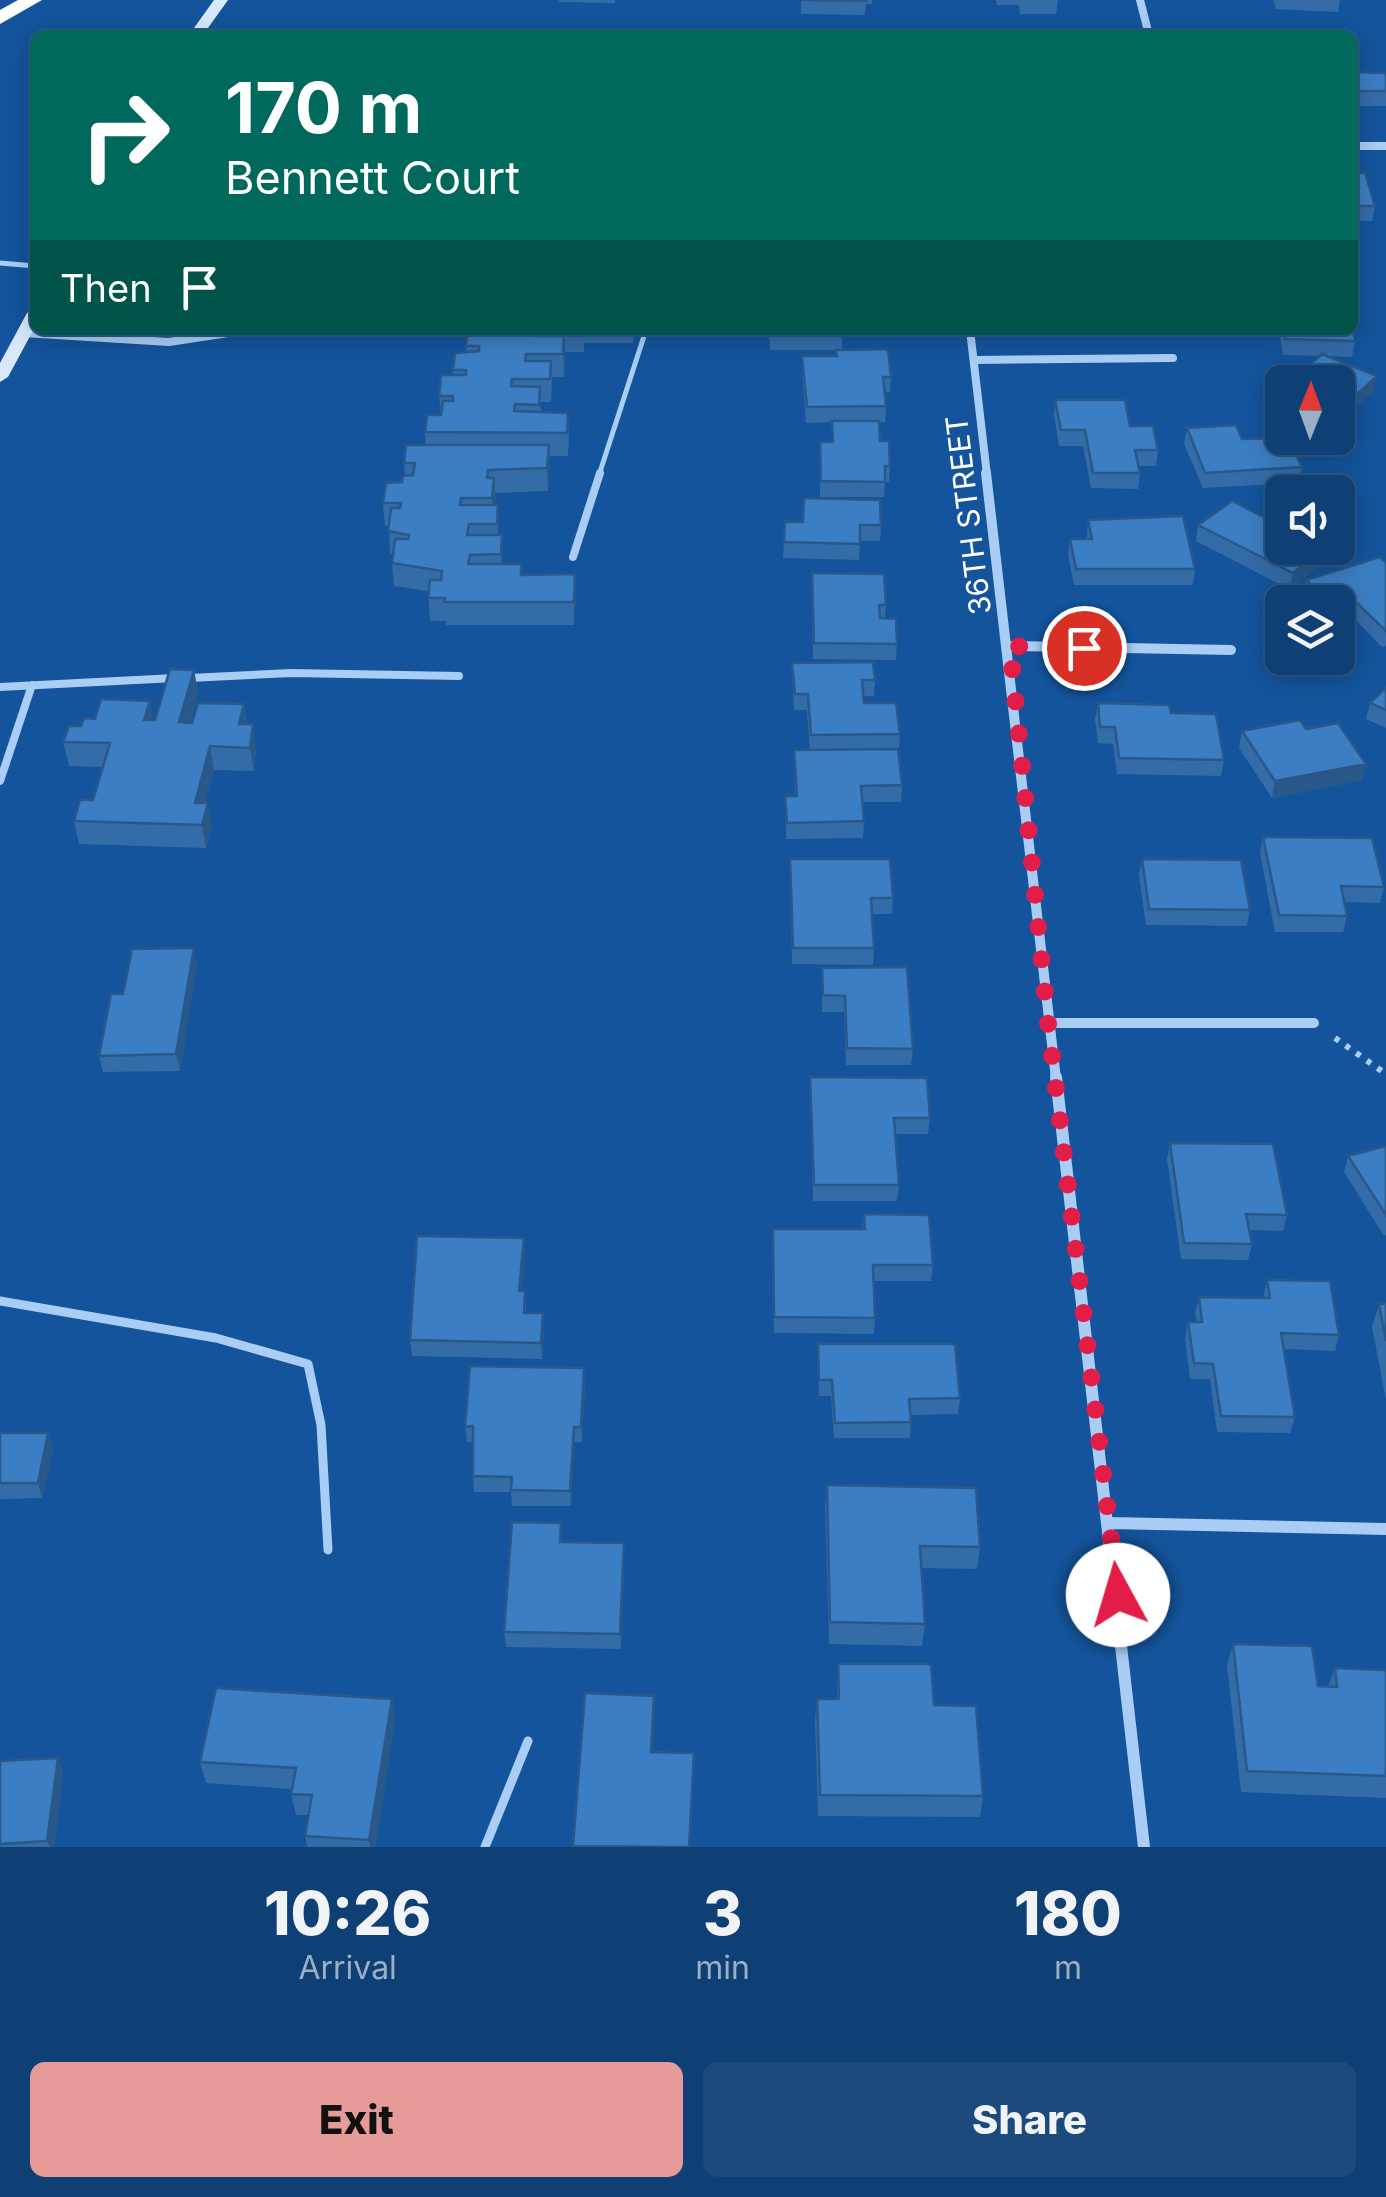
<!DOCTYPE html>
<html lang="en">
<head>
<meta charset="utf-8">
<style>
	body { margin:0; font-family:Inter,sans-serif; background:#1c4a7d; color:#f1f3f6; height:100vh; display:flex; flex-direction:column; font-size:38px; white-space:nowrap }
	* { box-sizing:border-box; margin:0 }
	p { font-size:32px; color:#9bafc5 }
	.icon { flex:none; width:55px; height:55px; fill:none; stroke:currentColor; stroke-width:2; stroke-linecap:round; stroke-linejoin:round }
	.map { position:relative; height:1847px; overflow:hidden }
	.panel { display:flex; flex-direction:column; background:#0e3f75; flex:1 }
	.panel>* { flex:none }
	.guide { position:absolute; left:30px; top:30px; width:1328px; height:305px; border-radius:15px; box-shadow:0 5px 25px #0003,0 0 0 2px #2e5887; background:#00695c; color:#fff; overflow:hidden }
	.needle { width:65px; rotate:1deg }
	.fabs { position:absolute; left:1265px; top:365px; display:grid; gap:20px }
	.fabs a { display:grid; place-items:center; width:90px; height:90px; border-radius:15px; background:#0e3f75; box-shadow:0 5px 25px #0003,0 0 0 2px #2e5887; font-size:50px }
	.pin { position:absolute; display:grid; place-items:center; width:85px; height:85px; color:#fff; margin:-42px; border:5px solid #fff; border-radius:50%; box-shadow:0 2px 10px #0007 }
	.me { position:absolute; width:110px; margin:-55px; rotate:354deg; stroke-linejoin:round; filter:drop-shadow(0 0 8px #0008) }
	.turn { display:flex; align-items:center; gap:35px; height:210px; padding:0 30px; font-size:45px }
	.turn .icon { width:130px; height:130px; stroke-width:2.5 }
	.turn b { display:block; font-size:70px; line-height:85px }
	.then { display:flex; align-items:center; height:95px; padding:0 30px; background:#0003; gap:20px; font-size:38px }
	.eta { display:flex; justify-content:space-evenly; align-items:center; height:170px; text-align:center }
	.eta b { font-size:60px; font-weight:800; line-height:70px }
	.action { display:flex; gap:20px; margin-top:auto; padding:20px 30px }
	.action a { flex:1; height:115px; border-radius:15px; background:#e69b98; color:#111; font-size:40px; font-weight:800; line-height:115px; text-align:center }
	.action a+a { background:#1c4a7d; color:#f1f3f6 }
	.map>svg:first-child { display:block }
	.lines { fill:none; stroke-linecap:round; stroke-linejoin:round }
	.path { stroke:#a9cdf4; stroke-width:6; stroke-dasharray:5 8; stroke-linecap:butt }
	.service-far2 { stroke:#a9cdf4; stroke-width:5 }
	.service-far1 { stroke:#a9cdf4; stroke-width:8 }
	.service { stroke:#a9cdf4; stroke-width:9 }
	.minor-far2 { stroke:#a9cdf4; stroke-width:8 }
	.minor-far1 { stroke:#a9cdf4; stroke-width:10 }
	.minor { stroke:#a9cdf4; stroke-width:12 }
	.secondary { fill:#d8e9fd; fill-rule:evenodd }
	.motorway { fill:#fff; fill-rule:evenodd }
	.wall { fill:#346ca8 }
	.shaded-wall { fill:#2a5888 }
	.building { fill:#3c7ec3; stroke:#2a5888; stroke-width:2.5 }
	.route { stroke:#e11d48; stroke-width:18; stroke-dasharray:0 32.4 }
	.labels { text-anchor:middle; stroke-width:10; stroke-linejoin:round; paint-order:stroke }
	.street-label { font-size:30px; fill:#fff; stroke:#13549c }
</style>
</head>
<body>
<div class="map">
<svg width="1386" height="1847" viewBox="0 0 1386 1847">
	<rect width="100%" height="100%" fill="#13549c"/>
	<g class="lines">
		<!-- path -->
		<path class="path" d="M1335 1038 1386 1074"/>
		<!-- service-far2 -->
		<path class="service-far2" d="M0 263 35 266
			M599 475 646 330"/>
		<!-- service-far1 -->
		<path class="service-far1" d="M573 557 600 473
			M189 678 291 673 459 676
			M0 687 175 678
			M0 781 32 685"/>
		<!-- service -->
		<path class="service" d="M0 1301 216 1338 308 1364 321 1425 328 1550
			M485 1847 528 1741"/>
		<!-- minor-far2 -->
		<path class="minor-far2" d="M1140 0 1149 35
			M1352 146H1386
			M970 330 987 475
			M24 333 169 342 248 330
			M975 360 1173 358"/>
		<!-- minor-far1 -->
		<path class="minor-far1" d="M986 473 1056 1079
			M1010 646 1231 650
			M1049 1023H1314"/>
		<!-- minor -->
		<path class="minor" d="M1056 1077 1144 1847
			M1110 1523 1386 1529"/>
		<!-- secondary -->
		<path class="secondary" d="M214 0H228L203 35H189Z
			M35 308V327L8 377 0 382V363L27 313Z"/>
		<!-- motorway -->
		<path class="motorway" d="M18 0H42L0 24V10Z"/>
	</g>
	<!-- wall -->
	<path class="wall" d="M559 0H615V3L559 2Z
		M793 0H872V4H866L865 15 801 14V0Z
		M996 0H1058L1056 14H1020L1019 5H997Z
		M1273 0H1340L1338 12 1276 9Z
		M1352 72 1386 73V106H1352Z
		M1352 173 1375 206 1372 221H1352Z
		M468 330H634L633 343H584V352H565L564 377H552L551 402H540L541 412 568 413 569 436 568 456H549L548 491 495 493 499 535H502L503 564H521L522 575 576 598 574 625H446V621H430L428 591 394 586 392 563 393 554H390L389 526H385L383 503 402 482 405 476 404 463 426 445 425 432 441 415 439 396 453 375V370L466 352Z
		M769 330H842V350L891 377 890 392H885L886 406 885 422H879L880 441 890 466 889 482H885L884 497H820V442H832V422L806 423 802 372V356H836V350H770Z
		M1279 330H1352L1355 341 1352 357 1326 356 1374 391 1321 356 1283 355Z
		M1282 390V422L1267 416 1270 400Z
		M1055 400 1130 426 1158 450 1156 466H1138L1140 473 1138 489 1091 488 1083 446H1059L1054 415Z
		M1187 428 1242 439 1302 467 1298 483 1203 488 1184 444Z
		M1088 520 1195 569 1193 585H1074L1068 555 1070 539H1087Z
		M785 522 881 525 880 541H860L859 560 783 558Z
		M1198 525 1322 564 1289 589 1196 541Z
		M1386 563V646L1382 647 1338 602H1309L1303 596 1306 580Z
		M812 573 886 605 885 618 897 644 896 660 813 659Z
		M792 663 875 680 874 696H864V703L900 734 899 750 902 785 901 802H862L864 821 863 838 786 839 785 796H795L794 750H810L807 710H794Z
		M194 670 198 693 190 723 247 724 256 747 254 771 214 770 205 803 212 827 206 848 79 844 74 821 93 800 103 767 69 766 63 742 81 726 95 719 150 701 153 720H155Z
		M1386 688V728L1366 719 1370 703Z
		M1098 703 1171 713 1224 760 1221 776 1117 774 1113 744 1098 743 1095 719Z
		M1306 729 1366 764 1362 780 1272 798 1239 748 1242 731Z
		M1263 837 1384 887 1380 903 1344 902 1347 916 1343 932H1275L1260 853Z
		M790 859 893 898 892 914H872L874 948 873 965 792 964Z
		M1142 859 1250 910 1247 926 1146 925 1139 875Z
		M197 964 180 1071 103 1072 99 1056 123 994Z
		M822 968 913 1049 911 1065H846L844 1012H822Z
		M810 1077 930 1118 928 1134H895L899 1185 897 1201H813Z
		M1170 1143 1287 1215 1283 1231 1249 1230 1252 1244 1248 1260 1181 1259 1167 1159Z
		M1386 1146V1235L1384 1236 1344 1172 1348 1156Z
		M864 1214 933 1265 931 1281H874L875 1318 874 1334 774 1333 772 1245 863 1229Z
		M525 1254 522 1291 526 1307V1313L544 1329 542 1359 412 1356 410 1340Z
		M1267 1280 1339 1335 1335 1351 1284 1349 1295 1417 1290 1433 1217 1432 1210 1379H1190L1185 1338 1188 1322H1197L1195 1313 1199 1297 1263 1298Z
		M1379 1304H1386V1400L1372 1327Z
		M818 1344 960 1398 958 1414 911 1415 910 1438H834L831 1396H819Z
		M585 1384 582 1442H574L571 1506H512L511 1492H474L473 1476V1442H467L465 1427Z
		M0 1433H48L53 1449 42 1498 0 1499Z
		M827 1485 980 1547 977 1569 921 1568 925 1624 922 1646 829 1644 825 1508Z
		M562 1542 624 1559 621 1649 506 1647 504 1632Z
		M1233 1644 1318 1686 1328 1687 1335 1668 1386 1670V1798L1241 1792 1227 1665Z
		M838 1664 934 1705 983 1796 980 1817 818 1816 815 1721 817 1699H837Z
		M395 1721 375 1847H307L305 1836 308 1815H296L291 1794 292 1789 206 1783 200 1762Z
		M58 1758 63 1773 54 1847H0V1761Z"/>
	<!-- shaded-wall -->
	<path class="shaded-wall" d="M564 336 565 358 564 377 563 354Z
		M1377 376 1374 391 1338 425V412Z
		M549 445 550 468 548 491 547 468Z
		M494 478 496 501 494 521 492 498Z
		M498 505 499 528 498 547 497 524Z
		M502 535 503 558 502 578 501 554Z
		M1326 548 1322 564 1289 589 1293 573Z
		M575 574 576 598 574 625V602Z
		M1357 603 1354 619 1338 625V610Z
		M194 670 198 693 183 746 179 722Z
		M150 701 154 724 144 720Z
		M244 704 248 728 239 724Z
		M253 724 256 747 254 771 250 748Z
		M210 746 214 770 199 826 195 803Z
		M1366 764 1362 780 1272 798 1275 781Z
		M208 803 212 827 206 848 202 825Z
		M194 948 197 964 180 1071 176 1054Z
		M524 1238 525 1254 521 1307 519 1291Z
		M543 1313 544 1329 542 1359 541 1343Z
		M584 1368 585 1384 582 1442 581 1427Z
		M574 1427V1442L571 1506 570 1491Z
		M48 1433 53 1449 42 1498 38 1483Z
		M624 1543V1559L621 1649 620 1634Z
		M654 1696 655 1717 652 1773 651 1752Z
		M392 1699 395 1721 375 1847H370L369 1840Z
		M58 1758 63 1773 54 1847H50L47 1841Z"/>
	<!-- building -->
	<path class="building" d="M801 0H866V1Z
		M1352 72 1386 73V91H1352Z
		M1352 173H1365L1375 206H1352Z
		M1352 328 1355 341 1285 339 1284 330H1352Z
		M468 330H556H537V336H564L563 354H526L525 361H551L550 379H512L511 386 540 387 539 405 515 404 514 411 568 413 567 433 425 432 427 415H441L443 401H453V396H439L441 375H466V370H453L455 353 479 351V346H466Z
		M770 330H842V334L771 335Z
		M888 349 891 377H883L886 406 807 407 802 356H837L836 350Z
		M1322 354 1377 376 1338 412V382H1290Z
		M1282 390V405L1270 400Z
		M1055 400H1125L1130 426H1153L1158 450H1135L1140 473H1093L1085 430H1061Z
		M832 421H879L880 441H889L890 466H885V482L821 481 820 442H833Z
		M1236 425 1242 439 1288 438 1302 467 1205 473 1187 428Z
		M406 445H549L547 468 488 470 487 478H494L492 498H461L460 505H498L497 524H469L467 535H502L501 554 470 555 468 564H521V575L575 574 574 602H444L445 598H428L430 580H441L442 571 392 563 395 539H408L409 535 388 531 391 508H400L401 503H383L386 483 402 482 403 476 413 475 415 463H404Z
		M804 498 880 500 881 525H860V544L784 542 785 522H803Z
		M1232 501 1282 526V548H1326L1293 573 1198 525Z
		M1183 516 1195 569H1076L1070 539H1092L1088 520Z
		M1380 557 1386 563V631L1357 603 1338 610V602H1329L1306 580Z
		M812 573 884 574 886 605H879L880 618 896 619 897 644 814 643Z
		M873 662 875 680H862L864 703H896L900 734 811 735 808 694H795L792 663Z
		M170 669 194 670 179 722 192 723 198 703 244 704 239 724H253L250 748 210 746 195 803H208L202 825 74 821 80 800H93L110 743 63 742 69 726H81L84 718 95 719 101 699 150 701 144 720H155Z
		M1386 688V710L1370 703Z
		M1098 703 1169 705 1171 713 1216 714 1224 760 1119 758 1115 727H1100Z
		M1300 720 1306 729 1338 723 1366 764 1275 781 1242 731Z
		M898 749 902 785 861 786 864 821 787 823 785 796H797L794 750Z
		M1263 837 1372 838 1384 887 1341 886 1347 916 1279 915Z
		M790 859H890L893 898H871L874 948H793Z
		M1142 859 1241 860 1250 910 1149 909Z
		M194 948 176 1054 99 1056 111 994H123L132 949Z
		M907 967 913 1049 847 1048 845 996 823 995 822 968Z
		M810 1077 927 1078 930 1118H894L899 1185H814Z
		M1170 1143 1273 1144 1287 1215 1246 1214 1252 1244 1184 1243Z
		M1386 1146V1215L1348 1156Z
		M864 1214 929 1215 933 1265H873L875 1318 774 1317 773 1229H865Z
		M417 1236 524 1238 519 1291H525L524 1313H543L541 1343 410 1340Z
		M1267 1280 1330 1281 1339 1335 1281 1333 1295 1417 1221 1416 1213 1364 1194 1363 1188 1322H1202L1199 1297 1270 1298Z
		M1379 1304H1386V1341Z
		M818 1344H955L960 1398 909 1399 911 1422 835 1423 832 1380H819Z
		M470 1366 584 1368 581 1427H574L570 1491 511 1490 512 1477 473 1476V1426L465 1427Z
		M0 1433H48L38 1483H0Z
		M827 1485 976 1488 980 1547 920 1546 925 1624 830 1622Z
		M512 1522 561 1523 560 1542 624 1543 620 1634 504 1632Z
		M1233 1644 1312 1646 1318 1686 1337 1687 1335 1668 1386 1670V1776L1247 1771Z
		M838 1664H931L934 1705 976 1706 983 1796 820 1795 817 1699H839Z
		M216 1688 392 1699 369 1840 305 1836 312 1795 291 1794 296 1768 200 1762Z
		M585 1693 654 1696 651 1752 694 1753 689 1847 573 1846Z
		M58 1758 47 1841 0 1844V1761Z"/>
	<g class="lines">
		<!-- route -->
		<path class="route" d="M1084 648 1010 646 1048 1023 1118 1595"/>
	</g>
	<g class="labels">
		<!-- street labels -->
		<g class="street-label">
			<text transform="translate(969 515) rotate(-97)" y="10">36TH STREET</text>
		</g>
	</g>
</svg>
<div class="fabs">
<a><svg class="needle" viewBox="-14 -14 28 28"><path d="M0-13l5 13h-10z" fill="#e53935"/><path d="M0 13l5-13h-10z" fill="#9bafc5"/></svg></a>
<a><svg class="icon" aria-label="sound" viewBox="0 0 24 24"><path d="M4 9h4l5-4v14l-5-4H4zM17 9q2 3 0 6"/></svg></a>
<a><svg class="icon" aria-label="layers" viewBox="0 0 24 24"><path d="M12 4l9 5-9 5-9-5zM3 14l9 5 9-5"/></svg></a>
</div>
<div class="pin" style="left:1084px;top:648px;background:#d93025"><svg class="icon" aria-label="arrive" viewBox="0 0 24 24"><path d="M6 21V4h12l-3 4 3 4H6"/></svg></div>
<svg class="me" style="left:1118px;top:1595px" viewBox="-20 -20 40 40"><circle r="19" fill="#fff"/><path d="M0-13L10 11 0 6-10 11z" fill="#e11d48"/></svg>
<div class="guide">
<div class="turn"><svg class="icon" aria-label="right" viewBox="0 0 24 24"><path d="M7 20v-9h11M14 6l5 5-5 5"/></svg><div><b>170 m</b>Bennett Court</div></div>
<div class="then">Then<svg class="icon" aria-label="arrive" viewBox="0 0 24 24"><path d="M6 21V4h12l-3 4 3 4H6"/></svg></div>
</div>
</div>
<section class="panel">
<div class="eta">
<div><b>10:26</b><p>Arrival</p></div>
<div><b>3</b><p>min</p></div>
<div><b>180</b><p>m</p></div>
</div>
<div class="action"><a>Exit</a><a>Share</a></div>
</section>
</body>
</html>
